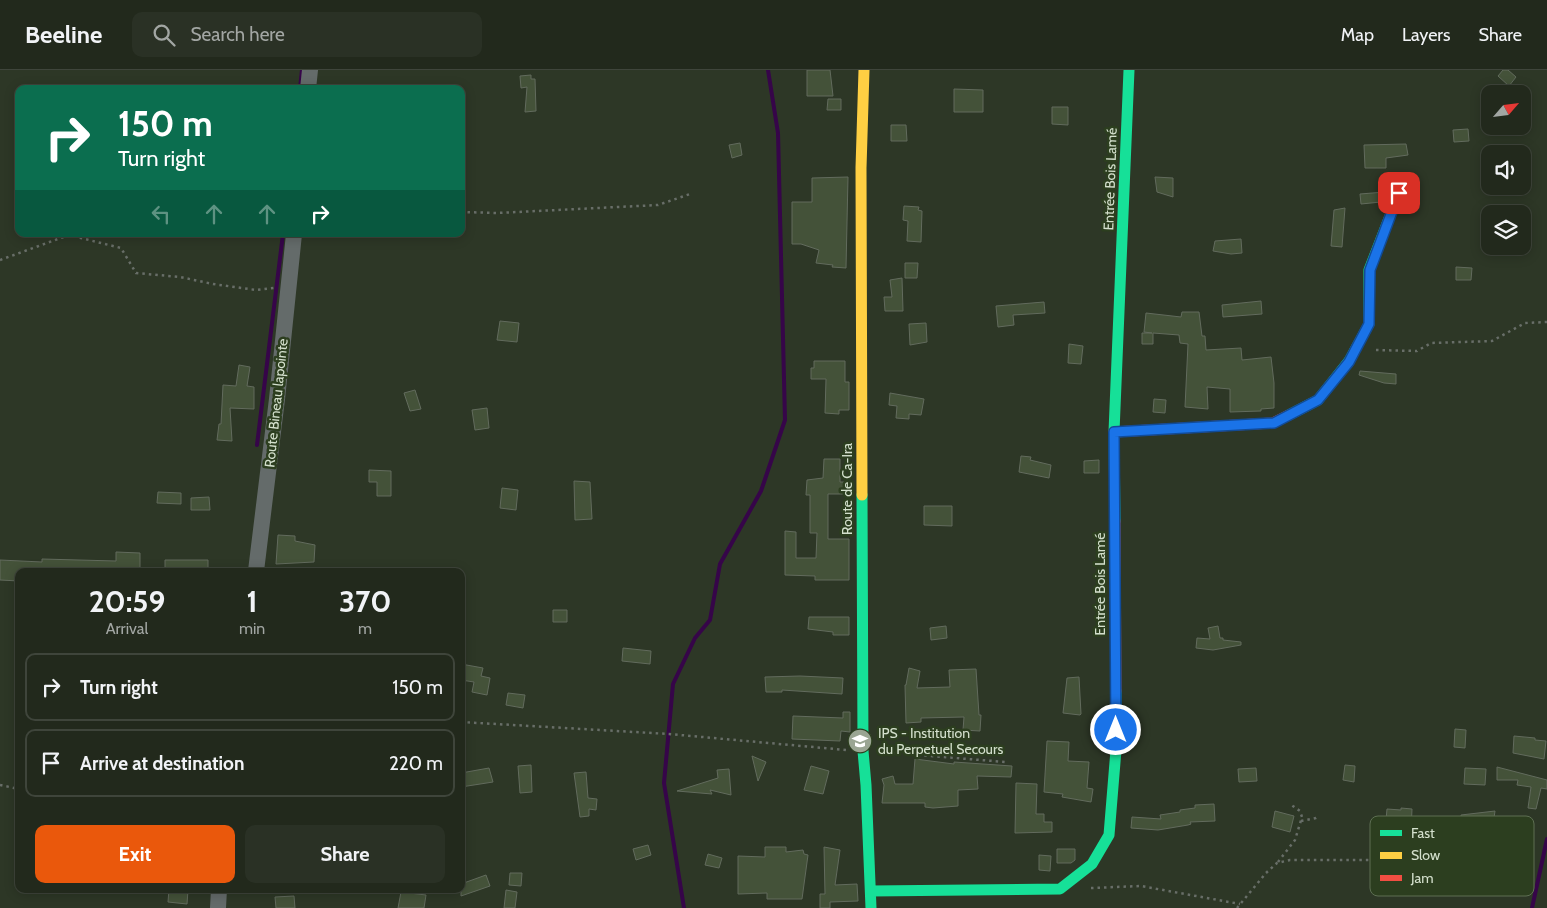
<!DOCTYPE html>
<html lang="en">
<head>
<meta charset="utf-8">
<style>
	body { margin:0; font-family:Cabin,sans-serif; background:#2a3125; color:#f1f3f6; height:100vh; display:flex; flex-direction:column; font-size:19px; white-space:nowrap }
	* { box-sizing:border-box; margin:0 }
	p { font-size:16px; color:#a2a6a3 }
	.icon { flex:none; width:28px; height:28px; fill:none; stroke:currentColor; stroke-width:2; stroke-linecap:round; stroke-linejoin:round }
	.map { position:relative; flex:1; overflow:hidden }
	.side { position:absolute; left:15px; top:498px; width:450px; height:325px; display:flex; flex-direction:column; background:#22291c; border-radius:10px; box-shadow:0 2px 12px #0003,0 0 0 1px #3f453b }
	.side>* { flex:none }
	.top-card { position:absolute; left:15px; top:15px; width:450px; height:152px; border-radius:10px; box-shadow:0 2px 12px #0003,0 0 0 1px #3f453b; background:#0b6e4f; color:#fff; overflow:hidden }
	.needle { width:32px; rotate:62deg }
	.buttons { position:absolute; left:1481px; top:15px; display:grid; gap:10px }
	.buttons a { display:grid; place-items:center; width:50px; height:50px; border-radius:10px; background:#22291c; box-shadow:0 2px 12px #0003,0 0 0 1px #3f453b; font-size:25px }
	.pin { position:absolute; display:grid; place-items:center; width:42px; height:42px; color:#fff; margin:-21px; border-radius:10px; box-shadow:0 2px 8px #0006 }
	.me { position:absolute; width:55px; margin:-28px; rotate:0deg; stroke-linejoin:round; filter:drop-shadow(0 0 4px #0008) }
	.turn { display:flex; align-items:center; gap:18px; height:105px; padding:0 20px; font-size:22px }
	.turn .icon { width:65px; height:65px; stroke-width:2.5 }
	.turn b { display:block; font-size:35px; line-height:42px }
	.lanes { display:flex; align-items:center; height:48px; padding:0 20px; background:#0003; justify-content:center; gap:25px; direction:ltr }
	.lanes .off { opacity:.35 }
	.eta { display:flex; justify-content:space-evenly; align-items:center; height:85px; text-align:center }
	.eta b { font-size:30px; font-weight:800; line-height:35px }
	.cta { display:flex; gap:10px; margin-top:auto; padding:10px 20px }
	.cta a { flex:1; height:58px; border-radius:10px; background:#ea580c; color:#fff; font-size:20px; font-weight:800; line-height:58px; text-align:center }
	.cta a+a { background:#2a3125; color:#f1f3f6 }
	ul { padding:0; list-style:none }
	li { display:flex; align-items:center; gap:15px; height:68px; margin:0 10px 8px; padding:0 10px; border:2px solid #3f453b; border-radius:10px }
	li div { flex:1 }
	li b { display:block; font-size:19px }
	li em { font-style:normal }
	header { display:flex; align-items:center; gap:30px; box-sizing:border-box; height:70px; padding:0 25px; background:#22291c; border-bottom:1px solid #3f453b }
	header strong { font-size:24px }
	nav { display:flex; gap:28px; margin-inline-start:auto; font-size:18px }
	.search { width:350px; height:45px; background:#2a3125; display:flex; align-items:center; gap:12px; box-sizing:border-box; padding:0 18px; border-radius:10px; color:#a2a6a3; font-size:19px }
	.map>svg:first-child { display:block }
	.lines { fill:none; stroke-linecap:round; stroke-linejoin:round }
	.stream { stroke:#360549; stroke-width:4 }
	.building { fill:#445239; stroke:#626b5d }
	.path { stroke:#686e68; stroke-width:2.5; stroke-dasharray:2.5 4; stroke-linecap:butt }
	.street { stroke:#646b6a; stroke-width:16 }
	.fast { stroke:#16e098; stroke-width:11 }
	.slow { stroke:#ffcf43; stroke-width:11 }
	.jam { stroke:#f24e42; stroke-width:11 }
	.route-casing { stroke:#114b97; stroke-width:12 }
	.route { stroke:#1a73e8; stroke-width:9 }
	.labels { text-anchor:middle; stroke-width:5; stroke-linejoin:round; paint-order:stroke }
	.street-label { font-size:14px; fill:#d4e0cd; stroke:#2c3e1f }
	.poi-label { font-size:14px; fill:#d4e0cd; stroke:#2c3e1f; text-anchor:start }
	.key { fill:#2c3e1f; stroke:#5e6f53; stroke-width:1 }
	.key-label { font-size:14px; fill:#d4e0cd }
</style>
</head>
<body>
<header>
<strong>Beeline</strong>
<div class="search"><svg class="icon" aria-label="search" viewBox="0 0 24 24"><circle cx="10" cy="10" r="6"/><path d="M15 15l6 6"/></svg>Search here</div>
<nav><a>Map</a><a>Layers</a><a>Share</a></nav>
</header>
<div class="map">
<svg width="1547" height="838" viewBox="0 0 1547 838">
	<rect width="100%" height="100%" fill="#2d3726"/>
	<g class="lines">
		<!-- stream -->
		<path class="stream" d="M300 19 302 0
			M257 375 283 164
			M684 838 664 713 673 614 695 568 710 550 720 494 761 421 785 350 778 63 768 0
			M1532 838 1547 769"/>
	</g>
	<!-- building -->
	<path class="building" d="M807 0H830L833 26H807Z
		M1503 0H1508L1516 7 1509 16 1498 6Z
		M531 5V9H535L536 41 525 42 527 17 521 18 520 6Z
		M954 19 983 20V42H954Z
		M828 29H841V40H827Z
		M1052 37H1068V55L1052 54Z
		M891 55H906L907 71H891Z
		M1468 59 1469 71 1454 72 1453 60Z
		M740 73 742 85 732 88 729 75Z
		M1406 74 1408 85 1386 88V98H1365L1364 75Z
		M848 107 846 198 832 197 833 195 816 193 819 180 801 174H792V132H812V108Z
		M1155 107 1173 108V127L1157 122Z
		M1385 122 1381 132 1361 134 1360 124Z
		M904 136 919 137 918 140 922 141 921 172 907 171 908 151 903 150Z
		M1345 138 1342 177 1331 176 1334 140Z
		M1241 169 1242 183 1231 184 1213 181 1215 171Z
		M905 193H918L917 208H905Z
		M1456 197 1472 198 1471 210H1456Z
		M902 208 903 241H885L884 227H892L890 210Z
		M1261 231 1262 244 1223 247 1222 235Z
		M1044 232 1045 243 1013 245 1014 255 998 257 996 236Z
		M1182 242H1199L1202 266H1205L1206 280 1241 278 1242 290 1271 287 1274 313V338L1261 339V341L1230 342V319L1207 317 1208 339 1185 337 1188 274 1180 273 1179 265 1153 263V274H1142V263H1152L1144 262 1146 243 1181 247Z
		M500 251 519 253 517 272 497 270Z
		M926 253 927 272 910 275 909 254Z
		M1069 274 1083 276 1081 294 1068 293Z
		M814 291H845V312H849V340H839V344L825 343 826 309H811V298H814Z
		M239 295 250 297 247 316 254 317V339L230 338 232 371 217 370 219 354H221L223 315 236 316Z
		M1360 301 1396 304V314L1384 313 1359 305Z
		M415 320 421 339 410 341 404 323Z
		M890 323 924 329 921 345 909 344V349L896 348 897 336 889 335Z
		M1154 329 1166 330 1165 343 1153 342Z
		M487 338 489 358 475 360 472 340Z
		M1021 386 1031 387 1030 390 1051 395 1049 408 1019 402Z
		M824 389H840V412H849V424H828V469H849V510H815V506L785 505V461L796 462V488H816L817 463H810V425H806L807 410 823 408Z
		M1099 390V403H1084V391Z
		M369 400 391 401V426H377V412H369Z
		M574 411 590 412 592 449 575 450Z
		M502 418 518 420 516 440 500 438Z
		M158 422 181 423V434L157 433Z
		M209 427 210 440H191V428Z
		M924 436H952V456L924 455Z
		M278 465 295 466V471L315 475 314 492 276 494Z
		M116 482 140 483V501H19V511L0 510V490L42 492V489L116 491Z
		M165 490H208V501H165Z
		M553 540H567V552H553Z
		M809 547H849V565H833V562L808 559Z
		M946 556 947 568 931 570 930 558Z
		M1218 556 1220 568H1223V570L1241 572V575L1213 580 1196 578 1197 568 1210 569 1208 558Z
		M623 578 651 581 650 594 622 591Z
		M461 594 483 598 481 606 490 608 487 625 472 622 474 612 461 610Z
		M909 598 920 601 917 618 950 617 949 600 976 599 979 645H981L980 661 963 660 964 647 921 648V652L906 653 905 615H906Z
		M800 606 843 608 842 624 782 620V622H766L765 607Z
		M1079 607 1081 644 1080 645 1063 643 1067 608Z
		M508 623 525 625 523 638 506 635Z
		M843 642H850V662L841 661 840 671 792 669 793 646 843 648Z
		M1455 659 1466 660 1465 678 1454 677Z
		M1514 666 1535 668V670L1546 671 1544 689 1513 683Z
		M1047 671 1069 672 1068 691 1089 692 1087 718 1093 719 1091 732 1062 727 1063 724 1044 722Z
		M752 686 766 692 758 711Z
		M915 689 954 694V692L1012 696 1011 707 977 706 978 719 958 720V736L933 738 925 737V733H882L884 715 882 709 893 706 895 714H913Z
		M531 695 532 722 520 723 518 696Z
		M1345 695 1355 696 1354 712 1343 710Z
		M811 696 829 701 823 724 804 720Z
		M1497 697 1547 710V719L1541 718 1536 739 1528 738 1531 717 1517 715 1518 710H1497Z
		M489 698 493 712 461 717V703Z
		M1256 698 1257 711 1239 712 1238 699Z
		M1465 698 1486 699 1485 715 1464 714Z
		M729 699 731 725 710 720 712 724 677 721 718 708 717 700Z
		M586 702 588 728 597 729 596 740 589 739V746L580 747 574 703Z
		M1016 713 1037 714 1036 744H1044V752H1052V762L1015 763Z
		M1214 734 1215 751 1190 752 1191 754 1188 755 1158 760 1131 758 1132 747 1161 749 1160 745 1180 742V740L1195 738V735Z
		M1401 738 1412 739 1411 761H1400V752L1386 750 1387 739 1401 740Z
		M1275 741 1294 746 1290 762 1272 757Z
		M1495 741 1493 755H1462L1461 745Z
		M648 775 651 785 636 790 633 779Z
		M765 777H786V782L803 780 804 784 808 785 802 829H767V823L738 824V786L765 787Z
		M824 777 840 780 835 815 857 814 858 831 830 832V838H820V824H825Z
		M1057 779H1075V790L1071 793H1057Z
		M708 784 722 788 719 798 705 795Z
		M1039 785 1051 786 1050 801 1039 800Z
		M510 803H522L521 816 509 815Z
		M486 805 490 816 461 826V814Z
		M169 819 188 820 187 834 168 832Z
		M506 820 517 822 515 838H504Z
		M401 822 426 825 424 838H398Z
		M294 826 295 838H276L275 827Z"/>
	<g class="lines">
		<!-- path -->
		<path class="path" d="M461 142 497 143 658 135 690 124
			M0 190 69 165 121 178 136 203 180 207 213 214 256 220 274 218
			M1376 280 1417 281 1431 273 1492 271 1525 253 1547 252
			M461 652 669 664 846 680
			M879 682 1006 692
			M0 715 19 719
			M1301 751 1316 748 1319 746
			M1278 792 1295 770 1302 747 1300 741 1290 734
			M1091 818 1141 816 1240 834
			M1237 838 1266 803 1277 793 1290 790H1515"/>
		<!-- street -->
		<path class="street" d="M308 19 310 0
			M256 501 277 329 294 164
			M218 838 219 819"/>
		<!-- fast -->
		<path class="fast" d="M1289 345 1318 330 1349 291 1369 254V200L1399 123
			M862 425 863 681 866 715 871 838
			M1115 451 1114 362 1129 0
			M871 821 1060 819 1092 794 1109 765 1116 680V621"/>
		<!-- slow -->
		<path class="slow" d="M862 425 861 98 864 0"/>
		<!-- jam -->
		<path class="jam" d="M1114 362 1273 353 1289 345
			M1115 451 1116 621"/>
	</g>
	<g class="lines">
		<!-- route casing -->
		<g class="route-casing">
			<path id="route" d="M1116 660 1114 362 1274 353 1318 330 1349 292 1369 254 1370 200 1399 123"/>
		</g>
		<!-- route -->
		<use href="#route" class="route"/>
	</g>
	<!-- icons -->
	<defs>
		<g id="school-disc" transform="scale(1.25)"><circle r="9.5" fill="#9aa593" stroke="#2c3e1f"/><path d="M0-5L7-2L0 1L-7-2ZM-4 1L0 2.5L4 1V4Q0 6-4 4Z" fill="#fff"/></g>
	</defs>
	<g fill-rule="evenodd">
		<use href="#school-disc" x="860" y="671"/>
	</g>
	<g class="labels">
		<!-- street labels -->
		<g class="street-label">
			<text transform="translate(1110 109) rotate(-88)" y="5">Entrée Bois Lamé</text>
			<text transform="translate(276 333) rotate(-84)" y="5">Route Bineau lapointe</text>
			<text transform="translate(847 419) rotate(-90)" y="5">Route de Ca-Ira</text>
			<text transform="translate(1100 514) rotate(-90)" y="5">Entrée Bois Lamé</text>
		</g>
		<!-- poi labels -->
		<g class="poi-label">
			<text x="878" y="668">IPS - Institution<tspan x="878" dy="16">du Perpetuel Secours</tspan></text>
		</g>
	</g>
	<!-- legend -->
	<rect x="1370" y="746" width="164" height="80" rx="8" class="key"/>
	<rect x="1380" y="760" width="22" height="6" fill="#16e098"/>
	<rect x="1380" y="782" width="22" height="7" fill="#ffcf43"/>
	<rect x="1380" y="805" width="22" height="6" fill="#f24e42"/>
	<g class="key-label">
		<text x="1411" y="768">Fast</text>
		<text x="1411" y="790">Slow</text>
		<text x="1411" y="813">Jam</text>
	</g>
</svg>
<div class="buttons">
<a><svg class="needle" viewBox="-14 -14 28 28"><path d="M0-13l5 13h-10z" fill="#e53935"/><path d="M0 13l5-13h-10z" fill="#a2a6a3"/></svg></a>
<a><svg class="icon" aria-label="sound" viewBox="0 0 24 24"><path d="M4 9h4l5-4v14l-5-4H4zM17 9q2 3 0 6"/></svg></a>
<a><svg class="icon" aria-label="layers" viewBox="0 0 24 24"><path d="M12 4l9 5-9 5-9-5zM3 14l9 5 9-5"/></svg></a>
</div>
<div class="pin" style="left:1399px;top:123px;background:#d93025"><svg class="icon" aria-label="arrive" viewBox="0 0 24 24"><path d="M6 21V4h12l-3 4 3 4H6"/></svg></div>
<svg class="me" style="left:1116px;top:660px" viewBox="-20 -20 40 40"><circle r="17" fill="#1a73e8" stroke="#fff" stroke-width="3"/><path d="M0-11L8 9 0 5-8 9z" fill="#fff"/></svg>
<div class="top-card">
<div class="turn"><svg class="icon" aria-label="right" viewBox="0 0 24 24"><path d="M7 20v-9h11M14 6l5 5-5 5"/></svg><div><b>150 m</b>Turn right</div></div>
<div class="lanes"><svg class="icon off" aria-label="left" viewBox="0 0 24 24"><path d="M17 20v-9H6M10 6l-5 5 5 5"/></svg><svg class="icon off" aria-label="ahead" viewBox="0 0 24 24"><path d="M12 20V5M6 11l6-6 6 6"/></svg><svg class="icon off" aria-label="ahead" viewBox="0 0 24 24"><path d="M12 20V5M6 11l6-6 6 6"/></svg><svg class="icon" aria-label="right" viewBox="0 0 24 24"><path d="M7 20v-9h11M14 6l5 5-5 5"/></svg></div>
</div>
<section class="side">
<div class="eta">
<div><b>20:59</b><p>Arrival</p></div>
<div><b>1</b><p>min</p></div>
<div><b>370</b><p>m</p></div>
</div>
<ul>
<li><svg class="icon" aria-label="right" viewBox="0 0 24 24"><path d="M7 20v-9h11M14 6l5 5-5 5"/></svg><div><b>Turn right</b></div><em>150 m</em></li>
<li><svg class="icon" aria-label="arrive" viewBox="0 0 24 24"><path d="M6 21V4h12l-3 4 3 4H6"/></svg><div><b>Arrive at destination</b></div><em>220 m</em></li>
</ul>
<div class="cta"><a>Exit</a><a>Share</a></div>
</section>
</div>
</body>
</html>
